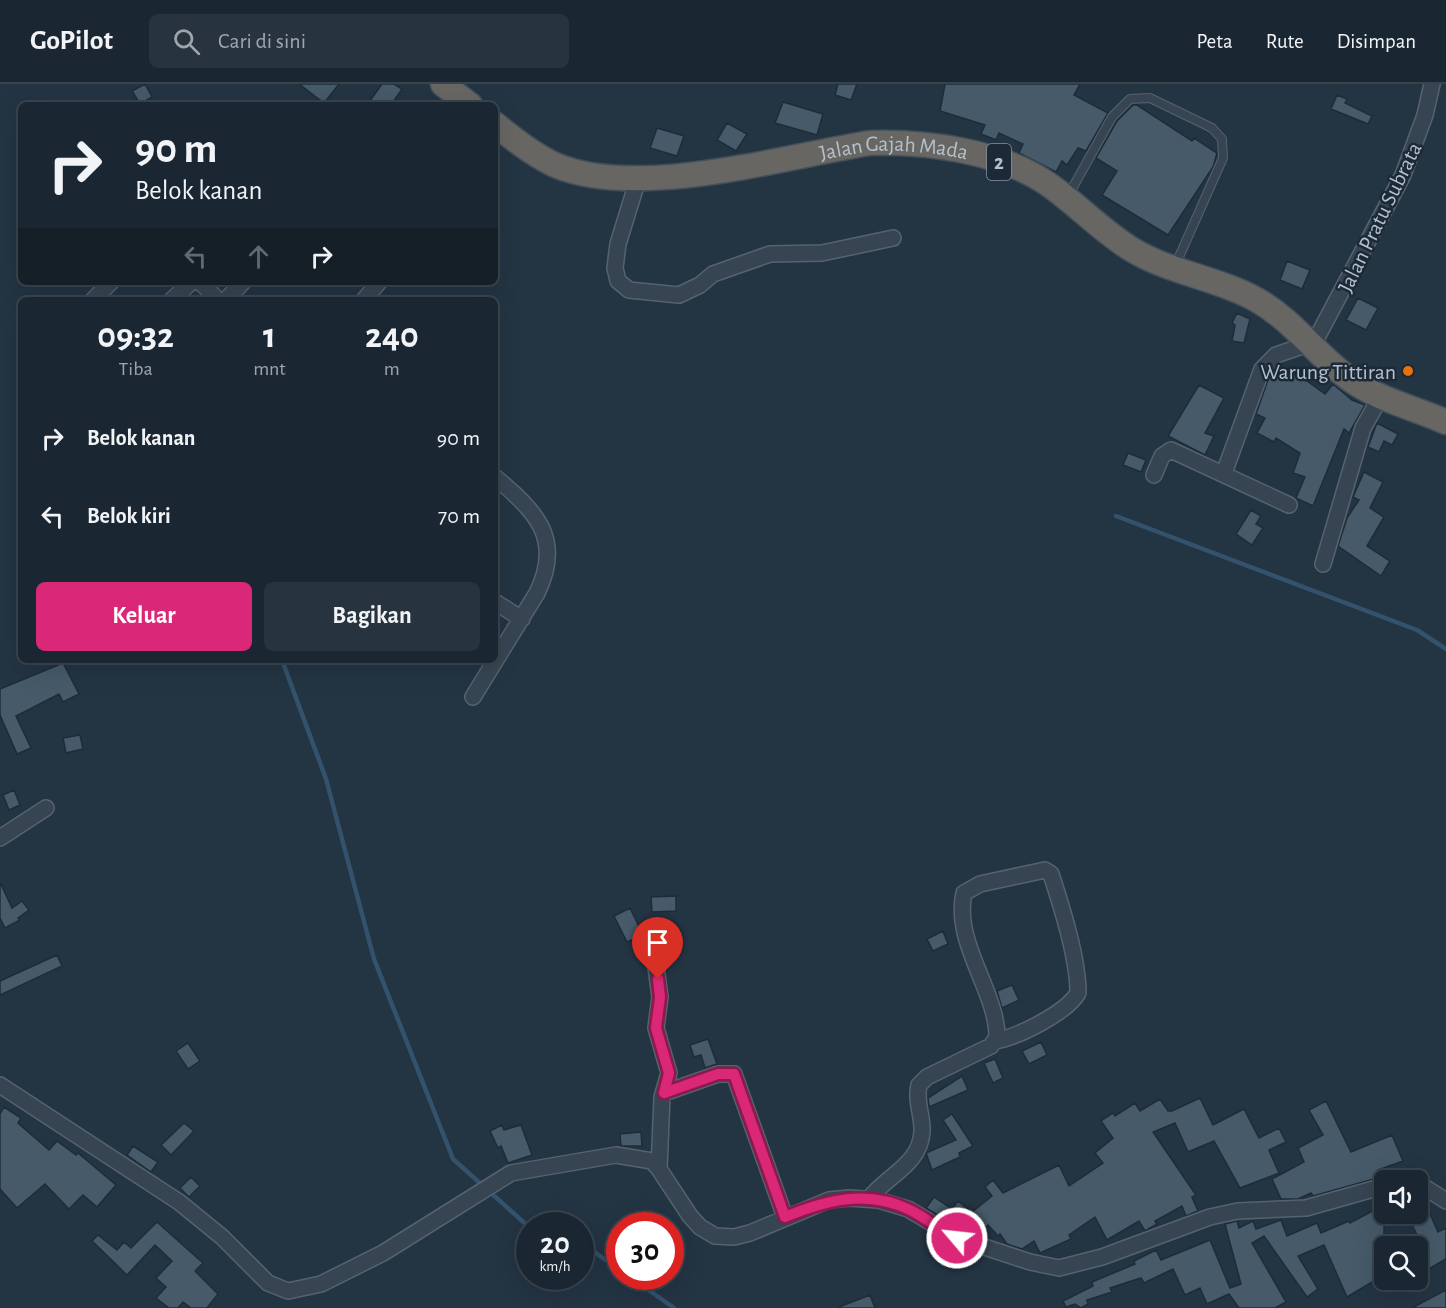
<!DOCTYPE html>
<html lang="id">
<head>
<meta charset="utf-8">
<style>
	body { margin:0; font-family:"Alegreya Sans",sans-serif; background:#27333e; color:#f1f3f6; height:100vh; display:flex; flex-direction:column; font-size:22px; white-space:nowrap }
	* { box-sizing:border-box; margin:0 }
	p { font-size:20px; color:#9fa5ac }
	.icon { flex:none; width:33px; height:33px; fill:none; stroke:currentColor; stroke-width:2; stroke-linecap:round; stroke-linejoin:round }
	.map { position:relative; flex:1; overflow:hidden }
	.panel { position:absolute; left:18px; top:213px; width:480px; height:366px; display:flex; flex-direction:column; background:#1a2732; border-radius:9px; box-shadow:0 6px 24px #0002,0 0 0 2px #38444d }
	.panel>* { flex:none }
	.banner { position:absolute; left:18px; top:18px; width:480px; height:183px; border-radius:9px; box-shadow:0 6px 24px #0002,0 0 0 2px #38444d; background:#1a2732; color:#f1f3f6; overflow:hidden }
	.tools { position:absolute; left:1374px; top:1086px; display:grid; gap:12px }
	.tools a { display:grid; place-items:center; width:54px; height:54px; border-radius:9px; background:#1a2732; box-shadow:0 6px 24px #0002,0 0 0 2px #38444d; font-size:30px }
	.speed { position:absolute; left:516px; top:1128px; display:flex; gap:12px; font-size:30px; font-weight:700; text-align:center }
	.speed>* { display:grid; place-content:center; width:78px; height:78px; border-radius:50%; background:#1a2732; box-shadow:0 6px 24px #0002,0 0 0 2px #38444d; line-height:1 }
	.speed small { font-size:15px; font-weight:400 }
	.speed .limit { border:9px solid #d22; background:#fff; color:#111 }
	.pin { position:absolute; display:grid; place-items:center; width:51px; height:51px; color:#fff; margin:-62px -26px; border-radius:50% 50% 50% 0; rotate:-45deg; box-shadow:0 0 6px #0007 }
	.pin .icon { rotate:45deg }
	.me { position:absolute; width:66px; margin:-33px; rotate:298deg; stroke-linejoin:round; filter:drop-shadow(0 0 4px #0008) }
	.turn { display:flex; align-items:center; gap:21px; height:126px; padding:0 18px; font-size:27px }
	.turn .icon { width:78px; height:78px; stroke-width:2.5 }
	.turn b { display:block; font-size:42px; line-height:51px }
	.lanes { display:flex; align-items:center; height:57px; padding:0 18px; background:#0003; justify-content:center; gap:30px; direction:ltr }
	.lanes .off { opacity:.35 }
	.eta { display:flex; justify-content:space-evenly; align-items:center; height:102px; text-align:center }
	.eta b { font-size:36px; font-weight:600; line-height:42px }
	.action { display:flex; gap:12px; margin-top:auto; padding:12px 18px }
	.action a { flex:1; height:69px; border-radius:9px; background:#db2777; color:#fff; font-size:24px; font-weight:600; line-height:69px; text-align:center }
	.action a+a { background:#27333e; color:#f1f3f6 }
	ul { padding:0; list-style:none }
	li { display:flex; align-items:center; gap:18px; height:78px; padding:0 18px }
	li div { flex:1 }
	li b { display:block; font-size:22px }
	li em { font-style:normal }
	header { display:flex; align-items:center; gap:36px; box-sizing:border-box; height:84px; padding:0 30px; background:#1a2732; border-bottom:2px solid #38444d }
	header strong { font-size:28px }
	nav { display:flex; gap:33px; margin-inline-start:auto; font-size:21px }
	.search { width:420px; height:54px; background:#27333e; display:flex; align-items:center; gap:15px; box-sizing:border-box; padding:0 21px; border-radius:9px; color:#9fa5ac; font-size:22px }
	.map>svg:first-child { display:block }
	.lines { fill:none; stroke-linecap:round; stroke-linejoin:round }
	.stream { stroke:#34526b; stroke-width:4.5 }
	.building { fill:#465a69; stroke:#1e2c39; stroke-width:1.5 }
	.service-casing { stroke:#55636f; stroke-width:10 }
	.minor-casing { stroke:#55636f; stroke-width:18 }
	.trunk-casing { stroke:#42505c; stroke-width:27 }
	.service { stroke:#374552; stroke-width:8 }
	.minor { stroke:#374552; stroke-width:15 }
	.trunk { stroke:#676662; stroke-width:24 }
	.route-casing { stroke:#8e194d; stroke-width:15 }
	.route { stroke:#db2777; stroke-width:10 }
	.food-dot { fill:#e8710a; stroke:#1c2a37; stroke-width:2 }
	.labels { text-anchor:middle; stroke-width:5; stroke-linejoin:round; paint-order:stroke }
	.shield { fill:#1c2a37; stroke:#86939f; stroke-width:1.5 }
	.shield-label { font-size:21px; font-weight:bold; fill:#b4c0cc }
	.street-label { font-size:22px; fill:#b4c0cc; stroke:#1c2a37 }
	.poi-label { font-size:22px; fill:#b4c0cc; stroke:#1c2a37; text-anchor:end }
</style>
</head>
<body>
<header>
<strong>GoPilot</strong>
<div class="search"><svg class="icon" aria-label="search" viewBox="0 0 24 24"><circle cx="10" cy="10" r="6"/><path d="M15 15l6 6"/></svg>Cari di sini</div>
<nav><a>Peta</a><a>Rute</a><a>Disimpan</a></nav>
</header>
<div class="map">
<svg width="1446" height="1224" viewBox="0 0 1446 1224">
	<rect width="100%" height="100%" fill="#233443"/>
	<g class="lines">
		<!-- stream -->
		<path class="stream" d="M1116 432 1417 546 1446 565
			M282 576 326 695 374 875 453 1075 530 1144
			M580 1158 620 1186
			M629 1192 674 1224"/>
	</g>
	<!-- building -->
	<path class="building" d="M145 0 152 13 140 20 132 7Z
		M299 0H339L324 19Z
		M382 0H394L402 5 391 21H367Z
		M838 0H857L851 16 835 11Z
		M945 0H1080L1074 11 1108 29 1086 67 1078 64 1067 81 1062 77 1056 88 1019 69 1023 60 999 49 996 56 981 50 985 41 940 27Z
		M1337 11 1347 15 1345 19 1372 32 1368 40 1331 25Z
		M783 18 823 30 817 51 775 39Z
		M1133 21H1137L1192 57 1194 54 1217 69 1213 83 1168 151 1102 111 1117 87 1096 74 1117 37Z
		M727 39 747 50 736 67 717 56Z
		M657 44 684 52 677 72 650 64Z
		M1287 177 1310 186 1302 205 1280 196Z
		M1358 214 1378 224 1366 246 1346 236Z
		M1237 229 1250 235 1244 259 1232 257 1235 241 1232 239Z
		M1279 282 1294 291 1296 289 1325 310 1333 300 1352 316 1365 321 1349 349 1344 345 1313 422 1296 414 1305 393 1293 389 1300 369 1276 354 1274 358 1257 349 1265 334 1256 330 1270 290Z
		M1199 301 1224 314 1205 349 1214 352 1205 371 1168 352Z
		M1377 339 1398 350 1392 361 1384 357 1379 368 1368 363Z
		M1128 369 1146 376 1141 388 1123 381Z
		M1364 388 1383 398 1370 424 1384 433 1367 462 1390 477 1381 492 1338 462 1347 434 1359 416 1353 413Z
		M1251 426 1261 432 1256 440 1263 444 1252 461 1236 450Z
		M63 579 79 610 63 618 59 610 16 632 31 664 17 670 0 631V605Z
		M80 651 83 665 66 669 63 654Z
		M14 706 20 721 9 726 3 711Z
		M0 798 12 824 22 817 29 826 18 834 20 836 5 844 0 834Z
		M676 812V827L652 828 651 813Z
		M630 824 643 851 627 858 614 832Z
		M943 847 948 860 933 867 927 855Z
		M57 871 62 882 0 911V897Z
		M1012 901 1019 916 1002 924 997 907Z
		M708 955 717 980 705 984 701 971 694 973 690 961Z
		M1041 958 1047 971 1029 980 1022 967Z
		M188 959 200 977 188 985 176 967Z
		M995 975 1003 994 993 999 984 979Z
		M962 992 968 1006 929 1023 928 1014Z
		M1200 1014 1213 1041 1244 1025 1259 1054 1279 1044 1286 1058 1269 1066 1279 1089 1240 1104 1214 1057 1188 1068 1175 1039 1153 1048 1196 1111 1192 1113 1198 1127 1186 1132 1182 1122 1155 1137 1157 1140 1145 1147 1139 1137 1107 1156 1095 1133 1069 1151 1071 1155 1040 1169 1034 1157 1022 1165 1007 1160 1000 1150 998 1152 988 1141 981 1152 961 1145 926 1124 934 1113 952 1125 958 1117 972 1128 992 1112 985 1103 993 1096 1003 1109 1059 1081 1069 1102 1103 1079 1095 1069 1113 1054 1101 1037 1113 1029 1115 1032 1135 1019 1140 1027 1160 1015 1168 1027H1172Z
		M1326 1017 1351 1068 1392 1051 1403 1077 1378 1086 1381 1093 1313 1112 1311 1109 1298 1115H1281L1272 1095 1304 1078 1298 1064 1323 1051 1309 1026Z
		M4 1023 21 1034 18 1039 49 1066 57 1057 76 1071 78 1069 116 1101 97 1123 83 1111 69 1125 45 1100 17 1124 0 1105V1030Z
		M952 1030 973 1062 959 1069 960 1073 932 1086 926 1069 956 1056 943 1036Z
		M184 1039 194 1047 171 1071 161 1061Z
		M502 1041 504 1046 521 1041 532 1071 508 1079 501 1062 498 1064 490 1047Z
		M641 1048 642 1062H621L620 1050Z
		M133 1062 158 1078 151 1088 127 1071Z
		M191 1093 200 1102 189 1113 180 1104Z
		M1384 1121V1191L1347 1213 1324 1161 1298 1172 1318 1205 1307 1213 1264 1152 1252 1159 1286 1218 1275 1224H1239L1229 1210 1207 1220 1200 1204 1185 1211 1173 1185 1144 1199 1141 1194 1110 1204 1112 1208 1087 1216 1088 1220 1081 1224 1075 1220 1066 1223 1063 1217 1093 1202 1092 1198 1135 1180 1134 1177 1156 1166 1161 1176 1210 1156 1230 1204 1241 1200 1225 1140 1237 1137 1239 1144 1253 1137 1256 1145 1281 1136 1287 1152 1317 1139 1321 1149 1349 1137 1350 1139Z
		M1426 1121 1438 1148 1446 1144V1175L1418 1191V1178L1427 1172 1407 1130H1418V1124Z
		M157 1138 203 1179 195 1187 218 1210 207 1224H191L183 1218 178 1224H169L156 1214 166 1203 156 1194 172 1177 155 1161 127 1191 92 1157 98 1151 117 1166 124 1158 131 1164Z
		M1446 1206V1224H1412Z
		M870 1211 875 1224H839V1223Z"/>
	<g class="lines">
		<!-- service casing -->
		<g class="service-casing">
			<path id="service" d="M1068 112 1112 33 1130 15 1150 14 1212 44 1222 55 1223 74 1175 182"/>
		</g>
		<!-- minor casing -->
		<g class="minor-casing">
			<path id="minor" d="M638 95 618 160 615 184 618 197 629 206 679 211 700 201 713 190 770 170 822 169 893 154
				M200 198 218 216
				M93 216 111 198
				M172 216 191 198
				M226 216 243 198
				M364 216 379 198
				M1313 261 1403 91 1425 31 1432 0
				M1224 389 1262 285 1276 271 1311 259
				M1154 391 1162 372 1171 366 1289 421
				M1323 480 1363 344 1381 312
				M495 518 522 535
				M473 613 537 509C564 454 535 427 495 393
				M0 754 46 724
				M656 883 660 913 656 944 669 989 662 1013 659 1085
				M0 1001 179 1118 222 1153 268 1199 288 1207 321 1200 383 1169 511 1089 616 1071 652 1077 659 1085 690 1132 700 1143 715 1152 734 1153 750 1149 829 1116 849 1114 878 1116 908 1125 957 1154 1030 1178 1059 1184 1102 1173 1210 1133 1238 1127 1306 1124 1384 1102
				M664 1009 718 990H734L785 1133
				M1418 1099 1446 1117
				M869 1115C886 1092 920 1081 922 1048 923 1033 915 1016 919 1001L927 993 991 962 997 953C997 907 953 859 964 809L980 800 1045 786 1051 790C1062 824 1078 874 1078 909 1066 929 1018 953 995 957"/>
		</g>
		<!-- trunk casing -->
		<g class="trunk-casing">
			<g id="trunk">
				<path d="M443 0 470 21"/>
				<path id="s1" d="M495 40C513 55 534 71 555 81 638 116 782 73 870 59 925 57 998 67 1045 98 1075 118 1100 146 1131 165 1170 189 1218 194 1257 216 1294 237 1317 272 1351 296 1379 316 1415 324 1446 338"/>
			</g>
		</g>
		<!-- service -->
		<use href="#service" class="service"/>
		<!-- minor -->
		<use href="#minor" class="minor"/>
		<!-- trunk -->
		<use href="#trunk" class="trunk"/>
	</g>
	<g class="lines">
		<!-- route casing -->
		<g class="route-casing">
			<path id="route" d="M658 895 660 913 656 944 669 989 664 1009 718 990H734L785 1133C826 1116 867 1105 910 1126 926 1134 940 1146 957 1154"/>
		</g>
		<!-- route -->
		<use href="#route" class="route"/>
	</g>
	<!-- markers -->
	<circle class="food-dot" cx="1408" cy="287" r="6"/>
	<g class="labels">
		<!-- shield labels -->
		<rect class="shield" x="987" y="60" width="24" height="36" rx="4.5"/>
		<g class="shield-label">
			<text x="999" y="85">2</text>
		</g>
		<!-- street labels -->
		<g class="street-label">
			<text dy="8" stroke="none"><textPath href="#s1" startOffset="416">Jalan Gajah Mada</textPath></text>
			<text transform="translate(1379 133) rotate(-64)" y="8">Jalan Pratu Subrata</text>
		</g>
		<!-- poi labels -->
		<g class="poi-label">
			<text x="1396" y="295">Warung Tittiran</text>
		</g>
	</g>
</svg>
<div class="tools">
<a><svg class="icon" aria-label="sound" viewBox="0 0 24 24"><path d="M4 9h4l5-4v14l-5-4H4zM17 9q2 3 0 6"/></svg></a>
<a><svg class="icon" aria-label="search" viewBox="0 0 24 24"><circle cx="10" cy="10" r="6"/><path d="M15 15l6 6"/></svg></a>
</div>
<div class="speed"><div>20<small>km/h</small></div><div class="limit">30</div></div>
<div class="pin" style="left:658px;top:895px;background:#d93025"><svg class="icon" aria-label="arrive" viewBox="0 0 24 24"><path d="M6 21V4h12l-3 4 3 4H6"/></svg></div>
<svg class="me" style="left:957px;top:1154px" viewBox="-20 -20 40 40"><circle r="17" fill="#db2777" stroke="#fff" stroke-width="3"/><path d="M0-11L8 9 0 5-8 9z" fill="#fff"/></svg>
<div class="banner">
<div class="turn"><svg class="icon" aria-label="right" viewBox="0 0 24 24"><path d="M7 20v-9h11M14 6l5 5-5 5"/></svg><div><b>90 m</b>Belok kanan</div></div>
<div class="lanes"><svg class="icon off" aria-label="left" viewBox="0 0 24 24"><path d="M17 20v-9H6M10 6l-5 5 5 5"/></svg><svg class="icon off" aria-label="ahead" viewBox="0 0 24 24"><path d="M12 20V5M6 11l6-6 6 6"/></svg><svg class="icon" aria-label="right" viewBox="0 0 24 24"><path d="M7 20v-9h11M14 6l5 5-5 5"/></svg></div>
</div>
<section class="panel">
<div class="eta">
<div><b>09:32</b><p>Tiba</p></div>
<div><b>1</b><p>mnt</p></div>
<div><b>240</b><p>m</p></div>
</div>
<ul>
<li><svg class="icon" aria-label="right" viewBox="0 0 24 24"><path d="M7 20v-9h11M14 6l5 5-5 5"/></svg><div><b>Belok kanan</b></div><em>90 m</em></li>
<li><svg class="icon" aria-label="left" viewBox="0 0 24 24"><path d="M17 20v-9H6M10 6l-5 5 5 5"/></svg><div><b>Belok kiri</b></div><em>70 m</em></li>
</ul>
<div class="action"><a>Keluar</a><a>Bagikan</a></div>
</section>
</div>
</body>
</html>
